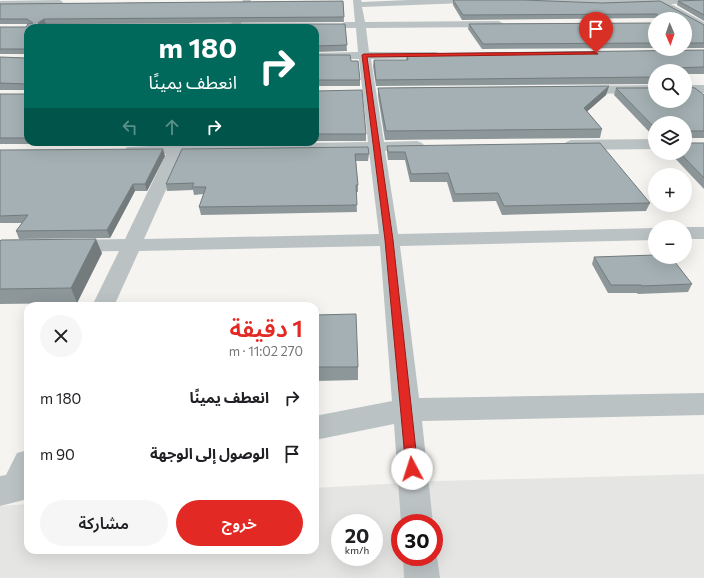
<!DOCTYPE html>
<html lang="ar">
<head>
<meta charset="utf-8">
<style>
	body { margin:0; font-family:Commissioner,"Noto Sans Arabic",sans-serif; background:#f6f6f6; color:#202124; direction:rtl; height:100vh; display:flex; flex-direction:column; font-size:15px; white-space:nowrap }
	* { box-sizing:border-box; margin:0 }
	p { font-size:13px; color:#757577 }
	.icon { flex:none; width:22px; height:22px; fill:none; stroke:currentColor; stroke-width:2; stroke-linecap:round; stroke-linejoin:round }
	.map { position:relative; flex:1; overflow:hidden; direction:ltr }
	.details { position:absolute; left:24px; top:302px; width:295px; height:252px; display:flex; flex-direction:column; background:#fff; border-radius:12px; box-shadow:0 4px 16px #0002; direction:rtl }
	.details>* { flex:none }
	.banner { position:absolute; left:24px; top:24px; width:295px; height:122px; border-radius:12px; box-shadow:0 4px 16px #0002; direction:rtl; background:#00695c; color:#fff; overflow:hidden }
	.needle { width:26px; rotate:178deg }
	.controls { position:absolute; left:648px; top:12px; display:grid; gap:8px }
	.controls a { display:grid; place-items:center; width:44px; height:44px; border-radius:50%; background:#fff; box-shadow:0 4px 16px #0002; font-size:20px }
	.speed { position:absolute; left:331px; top:514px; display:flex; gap:8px; font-size:20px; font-weight:700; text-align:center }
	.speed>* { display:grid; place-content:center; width:52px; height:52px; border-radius:50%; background:#fff; box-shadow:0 4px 16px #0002; line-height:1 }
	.speed small { font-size:10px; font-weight:400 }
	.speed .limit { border:6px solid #d22; background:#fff; color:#111 }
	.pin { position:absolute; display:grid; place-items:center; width:34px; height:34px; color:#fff; margin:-41px -17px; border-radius:50% 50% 50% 0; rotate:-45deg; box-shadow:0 0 4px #0007 }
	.pin .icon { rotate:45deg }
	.me { position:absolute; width:44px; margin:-22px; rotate:355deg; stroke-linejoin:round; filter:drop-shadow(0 0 3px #0008) }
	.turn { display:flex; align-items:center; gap:14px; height:84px; padding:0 16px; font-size:18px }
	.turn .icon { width:52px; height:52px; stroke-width:2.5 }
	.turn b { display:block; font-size:28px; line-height:34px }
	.lanes { display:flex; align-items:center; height:38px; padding:0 16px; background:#0003; justify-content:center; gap:20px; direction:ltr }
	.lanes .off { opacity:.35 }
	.round { display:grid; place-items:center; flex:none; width:42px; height:42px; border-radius:21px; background:#f6f6f6 }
	.headline { display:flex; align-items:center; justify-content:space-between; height:68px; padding:0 16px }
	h1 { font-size:24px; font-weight:600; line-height:30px; color:#e32923 }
	.button { display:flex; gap:8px; margin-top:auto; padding:8px 16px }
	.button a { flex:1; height:46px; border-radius:24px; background:#e32923; color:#fff; font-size:16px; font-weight:600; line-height:46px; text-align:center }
	.button a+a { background:#f6f6f6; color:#202124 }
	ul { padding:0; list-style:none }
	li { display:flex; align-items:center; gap:12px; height:56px; padding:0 16px }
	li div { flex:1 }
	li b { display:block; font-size:15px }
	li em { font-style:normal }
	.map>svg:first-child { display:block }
	.built { fill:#e5e6e4; fill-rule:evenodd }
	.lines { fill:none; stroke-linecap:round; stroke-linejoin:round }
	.minor { fill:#bbc2c4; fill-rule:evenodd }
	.wall { fill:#8d979a }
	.shaded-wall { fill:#737b7d }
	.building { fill:#a4b0b3; stroke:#737b7d }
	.route { fill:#e32923; stroke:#941b17 }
</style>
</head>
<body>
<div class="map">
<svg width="704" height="578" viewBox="0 0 704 578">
	<rect width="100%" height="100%" fill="#f5f4f1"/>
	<!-- built -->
	<path class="built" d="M704 474V578H0V506L28 504V550H315V488L438 481ZM340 523H374V557H340ZM400 523H434V557H400Z"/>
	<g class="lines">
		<!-- minor -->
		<path class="minor" d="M59 0 62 1 63 3 62 5 0 7V1Z
			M243 0H251L239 28H229Z
			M353 0H361L362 2 408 0H468L464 3 362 7 365 22 499 21 504 24 499 27 366 28 369 52H436L442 55 436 58 371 59 384 142 417 141 422 143 425 146 422 149 385 151 398 234 655 228V240L400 246 419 398 704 393V415L422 421 433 523H401L394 424 315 440V416L392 401 380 246 139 251 114 306H92L119 251 68 252 61 250 58 246 61 242 68 240 125 239 166 154 133 155 127 153 125 150 127 147 171 145 172 142H188L186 145 368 142 359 59H315V53L358 52 356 28H345L340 25 345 22H355ZM369 151 379 234 144 239 182 154Z
			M518 0H704V3L671 4 704 22V29L659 4 601 6 522 3Z
			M655 85V93L578 94 573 93 572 90 573 87 578 86Z
			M685 85H704V93H685Z
			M655 139V149L571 150 566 148 563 145 566 142 571 140Z
			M685 227H704V239H685Z
			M28 450V499L0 506V476L6 475 17 453Z
			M434 549 437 557 440 578H404L403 557H434Z"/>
	</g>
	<!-- wall -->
	<path class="wall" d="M453 0 602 3 660 1 704 25V48H685V19L655 18 462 20 453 5Z
		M704 0V21L677 5 678 1Z
		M343 1 344 22 46 24H45H345L347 51 315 52V28H28V142H171L170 144H0V94H26L27 93V90H0V57L26 58 27 54H0V27H26L28 24H29H0V4Z
		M655 23V48L482 49 468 29 469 24Z
		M704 50V74H685V71H655V84L376 86 373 66 374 60H406L407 54Z
		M315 55 351 61 360 80V86H315Z
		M609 86 606 95 587 111 602 129 600 138 385 140 378 96V88Z
		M687 87 704 95V138H687V143H704V189L670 153H685L655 123V138L614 95 616 88Z
		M315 91 366 134V141H315Z
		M387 146 650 203 646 211 502 215 496 201 453 202 447 182H410L405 160H388L387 153Z
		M182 149 369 154 368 161H356L358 185V192H356L357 212 201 215 199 207 204 194 194 195 193 190 167 191 166 184Z
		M0 150 165 156 147 191H135L110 238 19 239 16 231 22 223H0Z
		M0 241 102 253 77 303 0 304Z
		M594 257 692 284 688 292 638 294 637 293H608L592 264Z
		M315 315 358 367V380L315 381Z"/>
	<!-- shaded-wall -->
	<path class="shaded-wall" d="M44 19 46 24 40 28 38 23Z
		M609 86 606 95 581 117 584 108Z
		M163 149 165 156 147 191 145 184Z
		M133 184 135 191 110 238 107 230Z
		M96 239 102 253 77 303 71 288Z"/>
	<!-- building -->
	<path class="building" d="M453 0H523L602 3 660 1 704 25V43H685V19H657L658 15 657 14 463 15Z
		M704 0V15L678 1Z
		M343 1 344 17 44 19 38 23 39 24H345L347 45 315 46V28H28V138H0V94H26L27 93V84L0 83V57L26 58 27 50 26 49H0V27H26L28 24 33 23 27 19H0V4Z
		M655 23V43L483 44 469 24Z
		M704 50V67L668 68 672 71H655V77L376 80 374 60H408L407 54Z
		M315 55H350L351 61H358L360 80H315Z
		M685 81 686 82 687 87 695 88 704 95V131H687V143H704V178L680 153H685V123H655V128L616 88H655V101H685Z
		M609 86 584 108 602 129 386 131 378 88Z
		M362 90 366 134H315V91Z
		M600 143 650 203 504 206 498 193 455 194 448 173 411 174 405 152H388L387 146Z
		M368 147 369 154H355L358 185H356L357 205 199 207 206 187H192L194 183 166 184 182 149Z
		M163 149 145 184H133L107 230 16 231 28 215 0 216V150Z
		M96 239 71 288 0 289V241L1 240Z
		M655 255V257H671L692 284 642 286 641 285H611L594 257Z
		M356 314 358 367H315V315Z"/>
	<!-- route -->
	<path class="route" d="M596 52 598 54 367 57 393 240 418 469 416 473 412 475 408 473 406 469 385 240 362 55 364 54Z"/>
</svg>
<div class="controls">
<a><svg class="needle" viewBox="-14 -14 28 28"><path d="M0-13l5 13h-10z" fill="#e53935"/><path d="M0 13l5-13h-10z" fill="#757577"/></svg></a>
<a><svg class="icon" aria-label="search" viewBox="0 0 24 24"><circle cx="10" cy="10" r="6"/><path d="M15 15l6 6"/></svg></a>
<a><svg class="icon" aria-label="layers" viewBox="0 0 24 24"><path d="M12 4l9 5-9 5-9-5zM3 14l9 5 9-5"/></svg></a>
<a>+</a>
<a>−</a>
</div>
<div class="speed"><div>20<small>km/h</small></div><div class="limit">30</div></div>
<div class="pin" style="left:596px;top:53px;background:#d93025"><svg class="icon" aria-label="arrive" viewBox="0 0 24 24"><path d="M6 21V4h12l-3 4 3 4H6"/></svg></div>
<svg class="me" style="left:412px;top:469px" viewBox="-20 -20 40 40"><circle r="19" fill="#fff"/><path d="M0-13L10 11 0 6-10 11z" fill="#e32923"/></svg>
<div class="banner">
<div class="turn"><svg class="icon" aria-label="right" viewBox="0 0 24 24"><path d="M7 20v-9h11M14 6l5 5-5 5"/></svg><div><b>180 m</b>انعطف يمينًا</div></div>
<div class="lanes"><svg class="icon off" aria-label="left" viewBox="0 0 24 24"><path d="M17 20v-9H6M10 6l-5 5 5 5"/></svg><svg class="icon off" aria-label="ahead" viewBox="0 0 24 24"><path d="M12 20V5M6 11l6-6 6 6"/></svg><svg class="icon" aria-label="right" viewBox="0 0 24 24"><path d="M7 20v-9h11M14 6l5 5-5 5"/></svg></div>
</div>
<section class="details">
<div class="headline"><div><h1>1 دقيقة</h1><p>270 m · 11:02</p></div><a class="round"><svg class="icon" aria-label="close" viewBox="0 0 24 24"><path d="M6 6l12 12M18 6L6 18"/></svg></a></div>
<ul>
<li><svg class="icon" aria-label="right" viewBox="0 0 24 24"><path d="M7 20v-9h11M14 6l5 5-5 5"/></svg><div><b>انعطف يمينًا</b></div><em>180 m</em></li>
<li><svg class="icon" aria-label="arrive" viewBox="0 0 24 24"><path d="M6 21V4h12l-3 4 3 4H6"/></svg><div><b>الوصول إلى الوجهة</b></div><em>90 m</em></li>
</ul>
<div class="button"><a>خروج</a><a>مشاركة</a></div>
</section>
</div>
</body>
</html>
